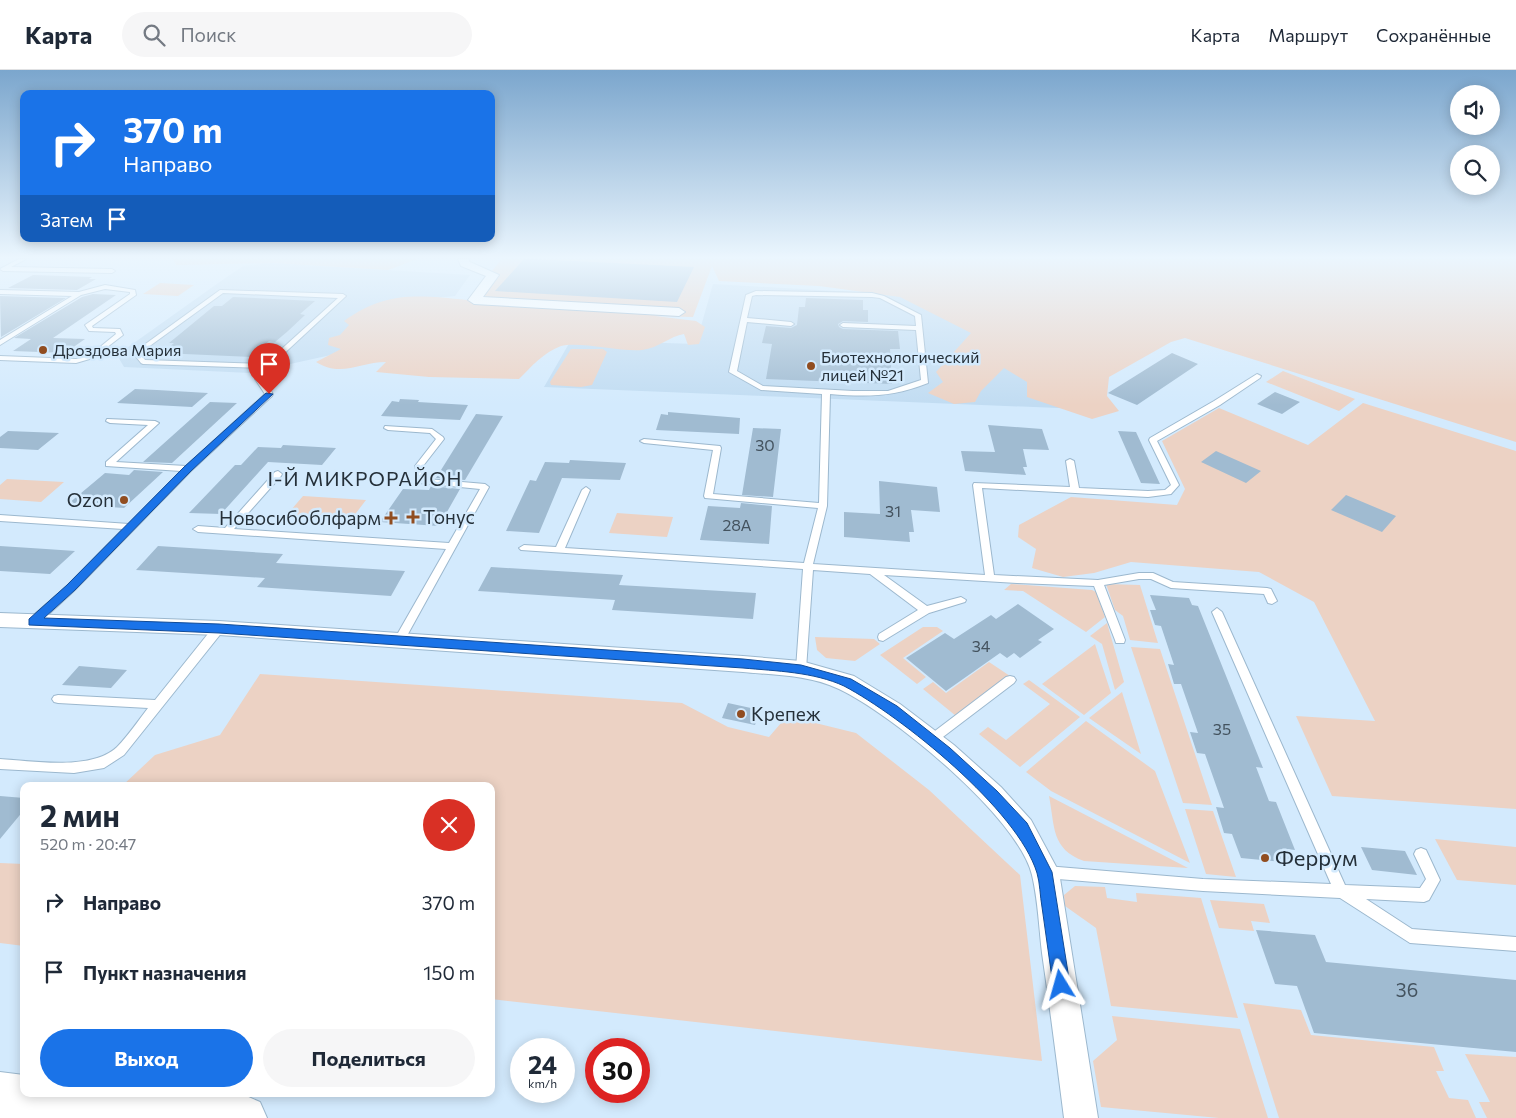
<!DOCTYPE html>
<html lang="ru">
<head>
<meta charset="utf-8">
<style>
	body { margin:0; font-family:Commissioner,sans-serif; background:#f6f6f7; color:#1f2937; height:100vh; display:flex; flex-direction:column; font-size:19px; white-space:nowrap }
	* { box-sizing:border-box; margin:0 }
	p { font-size:16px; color:#747a83 }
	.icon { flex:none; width:28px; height:28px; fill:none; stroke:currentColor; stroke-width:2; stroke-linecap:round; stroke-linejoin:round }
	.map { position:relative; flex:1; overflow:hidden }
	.details { position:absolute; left:20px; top:712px; width:475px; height:315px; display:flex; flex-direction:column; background:#fff; border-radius:10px; box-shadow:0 2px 12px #0003 }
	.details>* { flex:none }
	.guide { position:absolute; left:20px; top:20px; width:475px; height:152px; border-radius:10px; box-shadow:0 2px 12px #0003; background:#1a73e8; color:#fff; overflow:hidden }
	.fabs { position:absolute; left:1450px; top:15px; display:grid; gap:10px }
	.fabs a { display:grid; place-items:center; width:50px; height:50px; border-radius:50%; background:#fff; box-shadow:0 2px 12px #0003; font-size:25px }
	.speed { position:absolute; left:510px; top:968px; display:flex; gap:10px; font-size:25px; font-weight:700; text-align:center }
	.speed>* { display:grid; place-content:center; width:65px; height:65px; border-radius:50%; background:#fff; box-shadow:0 2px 12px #0003; line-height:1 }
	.speed small { font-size:12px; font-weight:400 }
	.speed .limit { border:8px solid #d22; background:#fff; color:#111 }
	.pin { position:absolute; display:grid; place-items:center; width:42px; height:42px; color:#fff; margin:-51px -21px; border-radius:50% 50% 50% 0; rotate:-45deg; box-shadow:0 0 5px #0007 }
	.pin .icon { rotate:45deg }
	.me { position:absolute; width:55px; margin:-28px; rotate:352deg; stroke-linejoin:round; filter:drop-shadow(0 0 4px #0008) }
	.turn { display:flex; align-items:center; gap:18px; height:105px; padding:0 20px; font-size:22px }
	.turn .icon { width:65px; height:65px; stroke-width:2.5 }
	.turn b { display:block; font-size:35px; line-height:42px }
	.then { display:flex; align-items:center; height:48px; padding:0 20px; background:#0003; gap:10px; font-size:19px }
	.round { display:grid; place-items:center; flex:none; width:52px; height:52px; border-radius:26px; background:#f6f6f7 }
	.overview { display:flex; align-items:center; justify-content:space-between; height:85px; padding:0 20px }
	h1 { font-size:30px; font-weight:700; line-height:38px }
	.cta { display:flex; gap:10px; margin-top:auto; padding:10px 20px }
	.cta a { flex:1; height:58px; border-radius:30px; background:#1a73e8; color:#fff; font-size:20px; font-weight:700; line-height:58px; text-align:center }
	.cta a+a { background:#f6f6f7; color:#1f2937 }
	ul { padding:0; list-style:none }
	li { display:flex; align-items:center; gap:15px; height:70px; padding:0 20px }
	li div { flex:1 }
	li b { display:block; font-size:19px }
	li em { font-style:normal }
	header { display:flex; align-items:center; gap:30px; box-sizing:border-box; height:70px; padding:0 25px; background:#fff; border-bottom:1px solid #e0e1e3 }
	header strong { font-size:24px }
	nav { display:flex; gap:28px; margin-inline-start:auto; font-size:18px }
	.search { width:350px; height:45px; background:#f6f6f7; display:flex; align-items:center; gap:12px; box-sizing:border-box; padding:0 18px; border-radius:28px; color:#747a83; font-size:19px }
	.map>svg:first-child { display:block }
	.built { fill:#c1dcf2 }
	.green { fill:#ecd2c4 }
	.building { fill:#a0bbd1 }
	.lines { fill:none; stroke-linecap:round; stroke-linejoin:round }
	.service-casing { stroke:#9cb8ce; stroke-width:2 }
	.minor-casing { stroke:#9cb8ce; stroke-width:2 }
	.secondary-casing { stroke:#9cb8ce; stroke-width:2 }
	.service { fill:#fff; fill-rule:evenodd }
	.minor { fill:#fff; fill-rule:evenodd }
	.secondary { fill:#fff; fill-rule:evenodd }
	.route { fill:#1a73e8; stroke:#114b97 }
	.poi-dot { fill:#914d20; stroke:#d3eafd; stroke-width:2 }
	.labels { text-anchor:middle; stroke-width:5; stroke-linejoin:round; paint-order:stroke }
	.far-poi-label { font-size:16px; fill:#253039; stroke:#d3eafd; text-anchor:start }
	.number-label { font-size:16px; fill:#44535f }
	.poi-label { font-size:19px; fill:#253039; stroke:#d3eafd; text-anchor:end }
	.near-number-label { font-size:19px; fill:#44535f }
	.neighbourhood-label { font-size:20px; letter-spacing:1px; fill:#253039; stroke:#d3eafd }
	.near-poi-label { font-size:22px; fill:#253039; stroke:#d3eafd; text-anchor:start }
</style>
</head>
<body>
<header>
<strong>Карта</strong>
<div class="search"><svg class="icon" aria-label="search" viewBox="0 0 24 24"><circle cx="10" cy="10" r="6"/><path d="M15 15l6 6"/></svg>Поиск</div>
<nav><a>Карта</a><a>Маршрут</a><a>Сохранённые</a></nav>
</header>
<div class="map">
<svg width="1516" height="1048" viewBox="0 0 1516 1048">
	<rect width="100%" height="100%" fill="#d3eafd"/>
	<!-- built -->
	<path class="built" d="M270 193 470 205 455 226 396 232 349 281 250 303 124 297 117 285 221 211 243 196Z
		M713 214 1042 233 1082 339 544 317 571 270 696 274Z"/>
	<!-- green -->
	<path class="green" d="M173 189H417L388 200 274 193 176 195Z
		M502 189H1516V372L1185 268 1171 272 1109 307 1107 326 1119 341 1092 349 1027 327V312L1004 298 981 321 975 332 954 334 928 323 943 312 936 302 971 263 900 227 819 216 719 211 712 196 693 247 655 246 696 251 705 257 699 274 688 275 684 264C670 266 659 278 642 280 621 282 578 271 561 276 544 282 531 297 519 309L429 307 376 302 386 292C360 292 341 308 316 292L341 279 328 275 329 268 340 265 349 255 344 251C386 221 417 225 467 230Z
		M160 213 194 215 178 226 143 224Z
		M571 279H603L607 282 592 315 581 317 551 315 550 312Z
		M1283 301 1355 329 1339 341 1266 312Z
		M1363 333 1516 381V739L1332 726 1296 646 1375 651 1314 532 1259 502 1131 492 1094 503 1063 507 1032 498 1036 479 1018 467 1019 455 1071 427 1177 435 1185 419 1162 371 1219 338 1308 375Z
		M7 409 64 412 41 432 0 429V415Z
		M303 426 366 430 350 451 285 447Z
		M617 443 673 447 667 467 609 463Z
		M1011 514 1092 520 1096 522 1105 547 1086 562 1023 521 1004 520Z
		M1106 514 1140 515 1158 573 1130 570 1123 546 1115 540Z
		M1107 553 1124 612 1115 620 1102 574 1090 566Z
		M923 557H937L943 561 903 588 926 607 917 614 880 585Z
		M815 567 874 569 880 574 855 591 826 588 817 580Z
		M1095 574 1111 623 1084 645 1042 614Z
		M1131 577 1160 579 1212 735 1183 733Z
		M989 592 1010 606 956 646 923 619 933 612 946 623Z
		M260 604 682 633 728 657 769 667 787 646 856 663 929 720 1020 805 1042 991 491 929V716H122L155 685 220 665Z
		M1029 610 1080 647 1020 697 979 664 988 657 1006 670 1050 634 1023 614Z
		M1122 622 1141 684 1089 648Z
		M1086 651 1155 701 1190 793 1051 721 1026 702Z
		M1049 726 1188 798 1084 791C1051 779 1055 757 1049 726Z
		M1185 739 1213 741 1236 807 1206 804Z
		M1435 769 1516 777V815L1457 810Z
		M0 793 24 794V876L0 873Z
		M1075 816 1105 817 1107 828 1137 832 1136 823 1201 828 1238 948 1111 936 1096 858 1065 836 1064 825Z
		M1210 830 1264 834 1270 853 1251 851 1254 861 1219 858Z
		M1243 933 1301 940 1311 965 1434 977 1444 1001H1436L1449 1028 1468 1030 1476 1048H1279Z
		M1112 946 1240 959 1268 1048H1219L1101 1037 1093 991 1117 970Z
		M1465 984 1516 987V1048H1487L1479 1032H1490Z"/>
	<!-- building -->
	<path class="building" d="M524 189H533L694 197 677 232 495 221Z
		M33 205 92 207 89 209H96L77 220 8 218Z
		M93 224 116 225 53 268 85 269 65 283 13 281 31 269 14 268 82 227Z
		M0 226 66 228 1 267Z
		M233 227 315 231 300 244 305 245 288 261 275 272 269 271 252 287 162 283 174 273H169L214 236H222Z
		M806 228 863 230V240H868V252L843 251 838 254 839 257 843 259 898 261 900 279H890L892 314 766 309 772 274 762 273 766 256 791 258 797 255 799 237H805Z
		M1172 283 1198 294 1137 335 1108 323Z
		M135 319 157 320 208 323 192 337 117 333Z
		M1275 322 1300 332 1282 344 1257 334Z
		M400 329 419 330 418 332 468 335 460 350 381 346 392 331 399 332Z
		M210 332 237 333 172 393 143 392Z
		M668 342 740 348 739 364 656 360 661 344 668 345Z
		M476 344 503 346 465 410 436 408Z
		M988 355 1042 359 1049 380 1023 379 1027 397H1023L1026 405 965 401 961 381 995 382Z
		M753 358 781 359 773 427 742 425Z
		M8 361 59 363 38 380 0 378V367Z
		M1118 361 1136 362 1160 414 1141 413Z
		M283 375 336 378 322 395 268 392 221 444 189 443 235 395H241L258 377 281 378Z
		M1216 381 1261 401 1246 413 1201 392Z
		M570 390 626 393 620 410 562 408 539 463 506 461 530 410 536 411 545 392 569 393Z
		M134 400 163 402 124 438 68 434 105 403 129 405Z
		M879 411 937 417 940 442 911 440 914 462H909L910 472 844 467V442L880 444Z
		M431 416 460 419 439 456 380 452 403 419 429 420Z
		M1346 425 1396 446 1382 462 1331 440Z
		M741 433 772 436 769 474 700 470 708 436 740 438Z
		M0 476 46 479 75 481 50 504 0 501Z
		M158 476 283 484 276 493 405 501 391 526 257 517 265 508 136 500Z
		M491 497 623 505 619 515 756 523 753 549 612 540 615 530 478 521Z
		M1150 525 1189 528 1192 535 1198 536 1263 698 1256 697 1269 731 1276 732 1295 780 1287 779 1293 793 1241 788 1232 764 1224 763 1216 737 1224 738 1205 684 1197 683 1190 662 1198 663 1181 614H1174L1168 594 1174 595 1161 556 1155 555 1150 540H1156Z
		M1018 534 1054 559 1038 570 1042 572 1020 588 1014 583 1007 588 1000 583 946 621 906 588 945 563 954 569 991 545 996 549Z
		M79 596 127 600 111 618 62 615Z
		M728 633 760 640 755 655 722 648Z
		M0 726 24 728V740L0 769Z
		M1361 777 1405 781 1417 805 1372 800Z
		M1256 860 1315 865 1326 892 1516 910V982L1314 963 1297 916 1275 914Z"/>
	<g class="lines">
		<!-- service casing -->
		<g class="service-casing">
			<path id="service" d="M19 189H26L11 197 112 199 115 201 112 203 3 201 0 199Z
				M105 215 135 220 136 225 92 256 93 258 120 259 123 265 93 288 76 293 0 290V286L76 289 89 286 116 264 115 262 89 261 85 255 130 224V222L105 219 81 225 0 275V270L72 226 0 224V220L79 222Z
				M220 220 343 224 346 226 263 303V309L273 324 272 326 191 401 75 520 37 555H29L28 552 29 549 67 516 123 459 0 451V445L129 454 181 401 106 396V392L148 355 110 353 106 351 107 349 155 351 159 353 116 392 186 396 265 324 255 309 256 302 260 298 143 294 141 293 133 283ZM223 223 338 228 265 294 145 290 140 283Z
				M756 221 872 223 884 226 921 245 928 313C893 327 867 327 830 324L827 436 813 494 985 505 973 415 974 413 1070 417 1066 391 1070 389 1074 391 1079 418 1148 421 1165 420 1171 415 1149 370 1150 368 1214 331 1257 304 1261 306 1260 308 1220 335 1157 371 1179 415 1171 424 1148 427 982 418 994 505 1098 510 1139 503H1153L1173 512 1267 518 1271 519 1277 531 1272 534 1268 533 1264 524 1171 518 1151 509H1139L1104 515 1125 570 1124 573H1116L1115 570 1094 516 1017 513 884 505 927 536 961 527 966 530 965 532 929 543 883 571 879 570 878 567 879 564 918 540 870 504 813 500 806 599 805 602H797L796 599 803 499 521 480 519 478 524 475 556 477 582 420 586 417 590 420 565 478 804 493 818 438 705 428 704 426 713 380 644 373 640 371 644 369 720 376 721 378 713 424 819 433 822 324 761 320 729 302 746 225ZM756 225 872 227 880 228 915 246 916 256 843 253 840 255 843 257 916 260 921 310 888 321H853L763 316 737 301 747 252 791 256 794 254 791 252 747 248 752 226Z
				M385 356 432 359 443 367 444 369 423 396 427 409 485 414 489 417 403 573H395L394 570 446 479 198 462 193 459 198 456 225 458 275 402 278 401 282 404 281 406 234 459 449 473 480 419 420 413 415 396 436 369 430 363 388 360 384 358Z
				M1217 538 1222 542 1345 815 1420 818 1426 809 1414 784 1416 780 1421 778 1426 780 1440 810 1429 830 1424 832 1366 829 1412 859 1516 867V881L1410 873 1340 828 1203 821 1046 808 1041 806 1039 802 1041 798 1046 796 1203 809 1331 814 1212 542Z
				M219 554 223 555 224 558 223 561 124 685 104 698 74 703 0 699V689C32 691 92 701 117 677 128 666 138 651 148 638L58 633 54 632 52 629 54 626 58 625 155 630 215 555Z
				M1010 606 1014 607 1016 610 1014 613 935 673 931 675 927 673 925 670 927 667 1006 607Z"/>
		</g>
		<!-- minor casing -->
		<g class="minor-casing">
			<path id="minor" d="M458 189H468L470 192 499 205 483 227 679 238 685 242 679 246 474 234 468 230 486 206 461 196Z
				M0 543 219 551 743 586 801 591 854 606 900 634 954 675 1001 717 1031 750 1059 802 1098 1048H1064C1057 993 1050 938 1042 883 1039 858 1038 830 1032 805 1018 747 892 644 839 619 810 605 775 605 743 602L219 565 0 557Z"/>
		</g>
		<!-- secondary casing -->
		<g class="secondary-casing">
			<path id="secondary" d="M0 1002 24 1005V1024L244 1025 260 1032 267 1048H0Z"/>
		</g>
		<!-- service -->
		<use href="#service" class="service"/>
		<!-- minor -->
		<use href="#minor" class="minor"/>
		<!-- secondary -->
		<use href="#secondary" class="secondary"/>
	</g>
	<!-- sky -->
	<linearGradient id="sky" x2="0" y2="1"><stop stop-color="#7ba6cd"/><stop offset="0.56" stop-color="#ebf6fe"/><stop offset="1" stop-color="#ebf6fe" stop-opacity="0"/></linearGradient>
	<rect width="1516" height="335" fill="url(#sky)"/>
	<!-- route -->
	<path class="route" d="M266 323 273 324 191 401 75 520 44 548 219 554 743 589 801 595 851 609 897 636 950 678 997 721 1027 753 1052 802 1070 915 1067 921 1061 924 1055 921 1053 915C1049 889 1046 863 1042 837 1040 826 1040 813 1037 803 1018 740 901 646 844 616 814 602 776 601 743 598L219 563 29 555V549L67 515 184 397Z"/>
	<!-- markers -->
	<g class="poi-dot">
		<circle cx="43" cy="280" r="5"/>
		<circle cx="811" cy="296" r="5"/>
		<circle cx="124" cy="430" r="5"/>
		<path d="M410.5 439.5h5v5h5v5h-5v5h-5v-5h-5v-5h5z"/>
		<path d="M388.5 440.5h5v5h5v5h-5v5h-5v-5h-5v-5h5z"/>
		<circle cx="741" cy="644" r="5"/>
		<circle cx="1265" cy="788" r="5"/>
	</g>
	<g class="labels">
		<!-- far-poi labels -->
		<g class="far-poi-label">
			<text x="53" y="286">Дроздова Мария</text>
			<text x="821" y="293">Биотехнологический<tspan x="821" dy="18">лицей №21</tspan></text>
		</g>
		<!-- number labels -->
		<g class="number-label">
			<text x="765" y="381">30</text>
			<text x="893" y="447">31</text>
			<text x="737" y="461">28А</text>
			<text x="981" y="582">34</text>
			<text x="1222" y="665">35</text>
		</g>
		<!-- poi labels -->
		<g class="poi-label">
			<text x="114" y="437">Ozon</text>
			<text x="423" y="454" text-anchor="start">Тонус</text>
			<text x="381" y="455">Новосибоблфарм</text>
			<text x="751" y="651" text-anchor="start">Крепеж</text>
		</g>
		<!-- near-number labels -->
		<g class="near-number-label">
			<text x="1407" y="927">36</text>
		</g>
		<!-- neighbourhood labels -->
		<g class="neighbourhood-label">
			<text x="365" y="416">I-Й МИКРОРАЙОН</text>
		</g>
		<!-- near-poi labels -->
		<g class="near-poi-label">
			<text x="1275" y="796">Феррум</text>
		</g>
	</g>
</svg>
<div class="fabs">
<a><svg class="icon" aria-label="sound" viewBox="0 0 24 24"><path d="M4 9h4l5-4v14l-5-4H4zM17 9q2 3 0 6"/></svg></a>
<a><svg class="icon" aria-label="search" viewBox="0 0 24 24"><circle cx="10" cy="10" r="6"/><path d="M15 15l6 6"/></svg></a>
</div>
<div class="speed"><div>24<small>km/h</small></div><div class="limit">30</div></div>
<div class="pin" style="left:269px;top:324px;background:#d93025"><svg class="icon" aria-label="arrive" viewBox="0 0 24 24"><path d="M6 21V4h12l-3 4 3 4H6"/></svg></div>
<svg class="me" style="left:1061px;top:915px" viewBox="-20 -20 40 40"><path d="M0-17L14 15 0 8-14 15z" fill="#1a73e8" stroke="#fff" stroke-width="4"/></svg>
<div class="guide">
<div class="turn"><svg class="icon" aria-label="right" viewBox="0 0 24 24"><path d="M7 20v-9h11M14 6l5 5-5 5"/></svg><div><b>370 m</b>Направо</div></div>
<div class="then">Затем<svg class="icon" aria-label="arrive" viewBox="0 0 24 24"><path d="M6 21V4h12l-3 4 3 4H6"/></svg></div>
</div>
<section class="details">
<div class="overview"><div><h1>2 мин</h1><p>520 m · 20:47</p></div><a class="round" style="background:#d93025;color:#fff"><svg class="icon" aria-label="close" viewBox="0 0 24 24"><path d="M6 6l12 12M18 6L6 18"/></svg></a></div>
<ul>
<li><svg class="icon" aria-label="right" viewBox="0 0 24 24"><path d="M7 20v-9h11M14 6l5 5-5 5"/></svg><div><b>Направо</b></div><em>370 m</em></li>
<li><svg class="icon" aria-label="arrive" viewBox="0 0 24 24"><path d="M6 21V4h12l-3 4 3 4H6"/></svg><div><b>Пункт назначения</b></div><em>150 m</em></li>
</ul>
<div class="cta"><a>Выход</a><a>Поделиться</a></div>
</section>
</div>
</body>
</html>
